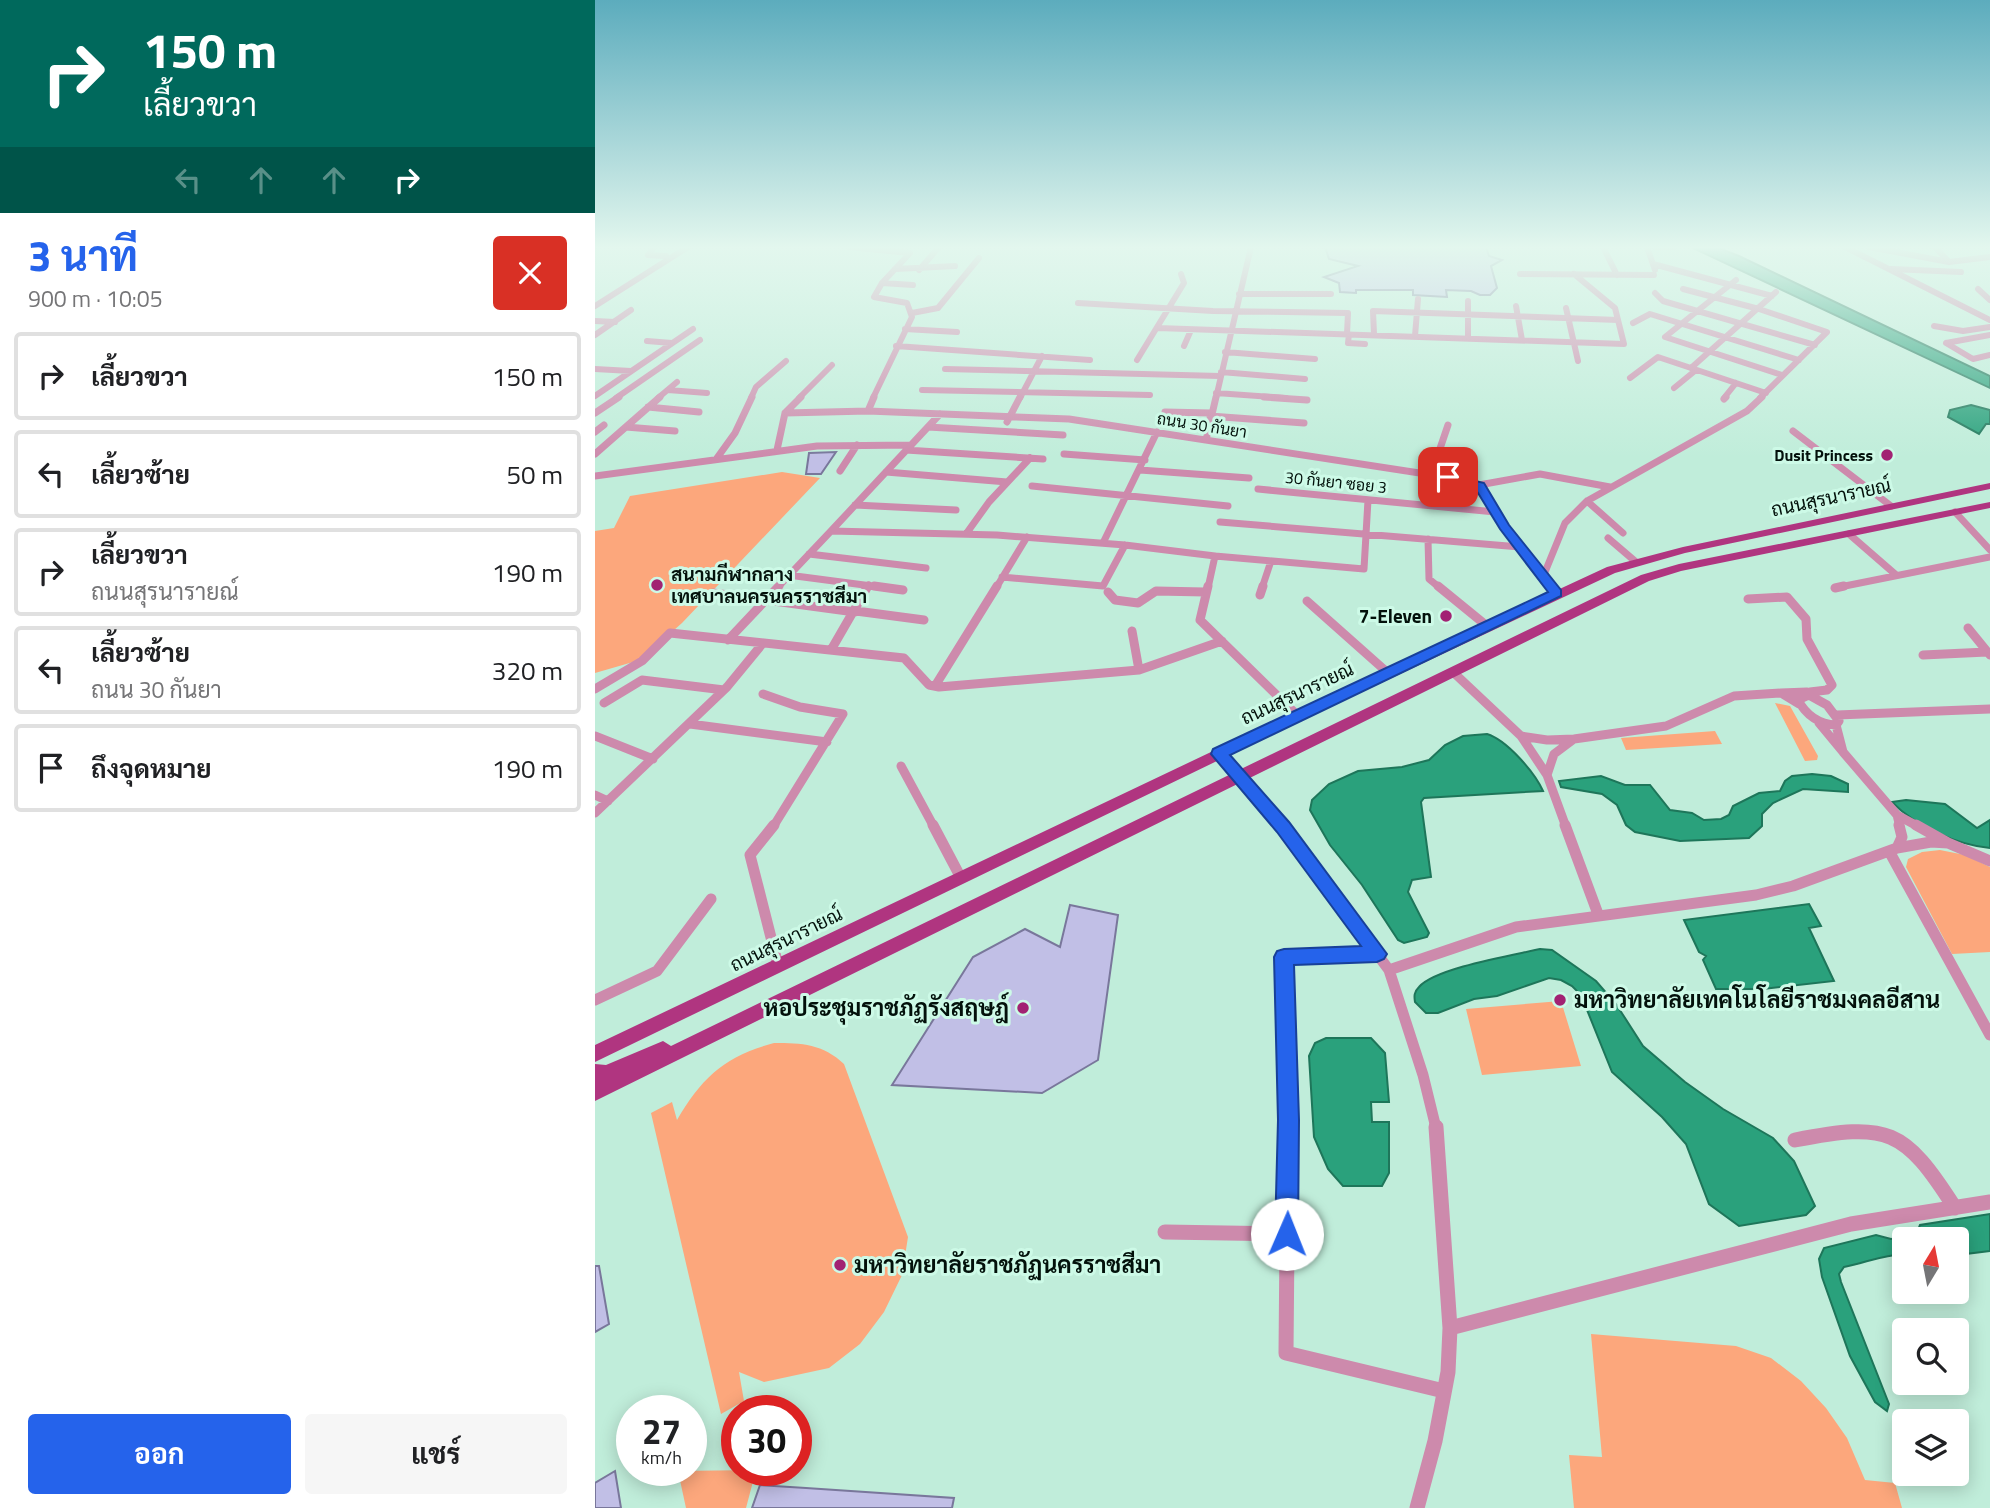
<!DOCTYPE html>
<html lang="th">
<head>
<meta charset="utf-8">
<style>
	body { margin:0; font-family:"Titillium Web",Sarabun,sans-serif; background:#f6f6f6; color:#202124; height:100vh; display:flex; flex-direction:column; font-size:26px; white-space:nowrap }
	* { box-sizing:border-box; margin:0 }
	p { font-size:23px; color:#757577 }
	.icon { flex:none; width:38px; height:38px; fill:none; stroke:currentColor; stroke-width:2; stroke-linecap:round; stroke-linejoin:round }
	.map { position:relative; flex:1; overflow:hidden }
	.side { display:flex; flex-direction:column; background:#fff; width:595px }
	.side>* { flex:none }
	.banner { background:#00695c; color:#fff; overflow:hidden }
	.needle { width:46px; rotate:10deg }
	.fabs { position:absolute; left:1297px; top:1227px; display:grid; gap:14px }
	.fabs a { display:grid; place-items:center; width:77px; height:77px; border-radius:7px; background:#fff; box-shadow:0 4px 18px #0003; font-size:35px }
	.speed { position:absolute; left:21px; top:1395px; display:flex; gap:14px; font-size:35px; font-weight:700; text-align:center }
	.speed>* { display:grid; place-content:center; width:91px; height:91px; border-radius:50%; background:#fff; box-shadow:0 4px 18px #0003; line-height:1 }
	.speed small { font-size:18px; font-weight:400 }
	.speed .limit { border:10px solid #d22; background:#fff; color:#111 }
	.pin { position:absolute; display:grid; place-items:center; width:60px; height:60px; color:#fff; margin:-30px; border-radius:14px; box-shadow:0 4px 10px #0006 }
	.me { position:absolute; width:77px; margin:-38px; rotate:1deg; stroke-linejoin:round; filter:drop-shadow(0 0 5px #0008) }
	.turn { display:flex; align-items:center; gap:24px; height:147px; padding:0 28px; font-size:32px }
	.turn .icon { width:91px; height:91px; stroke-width:2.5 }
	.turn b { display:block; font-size:49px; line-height:60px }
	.lanes { display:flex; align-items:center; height:66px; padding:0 28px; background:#0003; justify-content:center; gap:35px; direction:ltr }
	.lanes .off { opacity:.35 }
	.round { display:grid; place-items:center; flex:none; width:74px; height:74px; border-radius:7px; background:#f6f6f6 }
	.overview { display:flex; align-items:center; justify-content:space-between; height:119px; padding:0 28px }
	h1 { font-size:42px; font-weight:700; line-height:52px; color:#2563eb }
	.button { display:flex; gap:14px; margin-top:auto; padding:14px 28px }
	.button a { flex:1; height:80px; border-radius:7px; background:#2563eb; color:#fff; font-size:28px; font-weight:700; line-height:80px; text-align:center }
	.button a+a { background:#f6f6f6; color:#202124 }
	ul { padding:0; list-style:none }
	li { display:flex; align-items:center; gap:21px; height:88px; margin:0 14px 10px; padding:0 14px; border:4px solid #e0e0e0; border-radius:7px }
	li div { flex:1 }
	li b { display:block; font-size:26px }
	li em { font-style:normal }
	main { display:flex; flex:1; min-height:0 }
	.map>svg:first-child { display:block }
	.green { fill:#fca77c }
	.water { fill:#2aa17c; stroke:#1e765a; stroke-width:2 }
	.building { fill:#c1bfe6; stroke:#79779b; stroke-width:2 }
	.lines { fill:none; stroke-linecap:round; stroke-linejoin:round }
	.street-far4 { stroke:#cd8aac; stroke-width:6 }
	.street-far3 { stroke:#cd8aac; stroke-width:7 }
	.street-far2 { stroke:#cd8aac; stroke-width:9 }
	.street-far1 { stroke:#cd8aac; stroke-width:11 }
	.street { stroke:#cd8aac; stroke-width:15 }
	.primary { fill:#b03580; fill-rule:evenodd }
	.route { fill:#2563eb; stroke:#184099; stroke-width:2 }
	.poi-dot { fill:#a22273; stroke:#cdfae7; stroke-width:2.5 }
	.labels { text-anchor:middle; stroke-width:6; stroke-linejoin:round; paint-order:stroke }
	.far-street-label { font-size:16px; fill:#03110b; stroke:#cdfae7 }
	.far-poi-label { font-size:16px; font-weight:bold; fill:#03110b; stroke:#cdfae7; text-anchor:end }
	.street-label { font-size:19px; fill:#03110b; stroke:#cdfae7 }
	.poi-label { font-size:19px; font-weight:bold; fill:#03110b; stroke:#cdfae7; text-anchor:start }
	.near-poi-label { font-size:23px; font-weight:bold; fill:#03110b; stroke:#cdfae7; text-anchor:start }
</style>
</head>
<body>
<main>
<section class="side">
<div class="banner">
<div class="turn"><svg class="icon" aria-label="right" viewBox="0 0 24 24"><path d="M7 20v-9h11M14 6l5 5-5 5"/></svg><div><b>150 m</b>เลี้ยวขวา</div></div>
<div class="lanes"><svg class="icon off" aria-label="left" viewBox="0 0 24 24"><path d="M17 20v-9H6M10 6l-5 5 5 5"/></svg><svg class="icon off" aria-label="ahead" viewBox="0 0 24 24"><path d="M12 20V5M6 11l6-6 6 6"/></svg><svg class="icon off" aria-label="ahead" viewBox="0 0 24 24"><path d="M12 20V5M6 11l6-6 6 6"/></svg><svg class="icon" aria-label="right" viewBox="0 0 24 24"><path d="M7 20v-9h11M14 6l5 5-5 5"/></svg></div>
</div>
<div class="overview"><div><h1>3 นาที</h1><p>900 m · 10:05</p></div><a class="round" style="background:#d93025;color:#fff"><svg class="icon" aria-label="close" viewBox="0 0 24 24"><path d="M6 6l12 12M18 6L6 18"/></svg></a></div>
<ul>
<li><svg class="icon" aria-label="right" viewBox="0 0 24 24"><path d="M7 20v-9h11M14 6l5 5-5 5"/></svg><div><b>เลี้ยวขวา</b></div><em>150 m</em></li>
<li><svg class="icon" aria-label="left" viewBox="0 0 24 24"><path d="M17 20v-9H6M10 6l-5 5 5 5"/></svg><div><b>เลี้ยวซ้าย</b></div><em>50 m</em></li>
<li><svg class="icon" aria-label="right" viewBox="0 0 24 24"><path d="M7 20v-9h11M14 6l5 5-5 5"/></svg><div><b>เลี้ยวขวา</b><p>ถนนสุรนารายณ์</p></div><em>190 m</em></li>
<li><svg class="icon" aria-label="left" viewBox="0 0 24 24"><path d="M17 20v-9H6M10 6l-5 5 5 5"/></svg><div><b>เลี้ยวซ้าย</b><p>ถนน 30 กันยา</p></div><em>320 m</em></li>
<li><svg class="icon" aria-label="arrive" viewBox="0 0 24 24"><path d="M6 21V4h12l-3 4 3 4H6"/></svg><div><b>ถึงจุดหมาย</b></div><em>190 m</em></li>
</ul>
<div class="button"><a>ออก</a><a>แชร์</a></div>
</section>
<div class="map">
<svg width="1395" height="1508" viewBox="0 0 1395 1508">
	<rect width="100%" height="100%" fill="#c0edda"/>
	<!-- green -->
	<path class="green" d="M187 472 225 478 87 623 45 660 0 673V531L19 528 35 496Z
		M1180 703 1195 706 1223 756 1222 760 1210 761Z
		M1120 731 1127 744 1031 750 1026 738Z
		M1345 850 1370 855 1395 867V952L1357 954 1311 867 1313 859 1327 852Z
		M966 1001 986 1066 887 1075 871 1009Z
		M179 1043C207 1043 228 1044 249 1064L313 1237 307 1275 289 1312 265 1344 234 1368 169 1382 144 1372 149 1401 126 1414 56 1113 77 1102 82 1120C107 1077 130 1056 179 1043Z
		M996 1334 1141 1346 1176 1358 1206 1381 1231 1408 1252 1438 1270 1480 1300 1483 1307 1508H979L974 1455 1007 1457Z
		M161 1470 151 1508H91L83 1471Z"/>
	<!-- water -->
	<path class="water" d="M1096 247H1121L1144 256 1395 376V388Z
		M1376 405 1395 410V424H1391L1384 434 1353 417 1355 410Z
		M892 734C912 740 940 773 948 791L829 798 826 802 836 877 817 880 813 892 834 933 832 937 809 943 803 940 767 885 735 845 715 810 717 800 734 784 763 771 807 767 834 760 850 745 868 736Z
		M1217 774 1236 776 1253 784V792L1208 789 1178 803 1167 814V826L1154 838 1085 841 1040 832 1031 825 1022 805 1007 794 966 787 964 781 1006 776 1030 785H1055L1075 810 1097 813 1109 820 1126 819 1134 815 1138 806 1164 793 1185 791 1190 781 1197 776Z
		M1311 800 1350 804 1382 828 1395 820V848C1362 845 1320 826 1297 802Z
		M1214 904 1226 926 1214 928 1239 981 1168 989H1121L1108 960 1111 956 1104 952 1089 920Z
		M945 949 957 950 1001 981 1021 1004 1048 1046 1090 1082 1128 1109 1178 1138 1199 1161 1220 1206 1211 1215 1144 1226 1114 1204 1091 1144 1067 1117 1017 1072 986 995 977 986 966 980 954 978 902 996 879 999 843 1013H831L820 1002C819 996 819 992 824 987 840 968 919 955 945 949Z
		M731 1038H776L790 1053 794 1102H776L777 1122H794V1173L787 1186H748L733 1169 719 1137 714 1056 720 1043Z
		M1395 1214V1251L1362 1255V1239H1309V1254C1287 1255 1270 1263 1249 1267L1244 1274 1246 1282 1294 1404 1292 1411 1280 1402 1255 1356 1227 1277 1224 1259 1229 1248 1281 1235 1296 1239 1321 1235 1325 1225Z"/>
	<!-- building -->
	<path class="building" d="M730 247H891L894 256 907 260 896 266 902 288 895 295H885L876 291 851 290 852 297 818 295V290H761V293L745 292 744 283 729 277 763 266 734 259Z
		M241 452 226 474H211L214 453Z
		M475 905 523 915 503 1060 447 1093 297 1085 378 957 430 929 465 947Z
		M0 1266H4L14 1324 0 1332Z
		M20 1471 26 1508H0V1483Z
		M165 1485 211 1488 359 1498 357 1508H157Z"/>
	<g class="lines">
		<!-- street-far4 -->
		<path class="street-far4" d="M59 247 53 255 71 256
			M254 247 315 253 287 283 279 297 312 303 317 317 278 398
			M1008 247 1022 275
			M1052 247 1060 270
			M1060 247H1079
			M1250 247 1395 320
			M1274 247 1354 262 1395 257
			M1340 247 1354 262
			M1058 264 1177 296
			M300 269 360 266
			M1296 269 1366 272
			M324 270 344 247
			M925 274 1059 275
			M1141 280 1070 337 1187 375
			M287 283 318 285
			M1088 289 1164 309 1232 332 1165 398
			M1383 289 1395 300
			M1060 293 1068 301 1220 345
			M644 294H736
			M873 301V338
			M483 303 618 311 753 313 752 334
			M0 306 93 247
			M921 306 927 340
			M971 308 983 361
			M317 313 343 308 384 258
			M0 321 20 322
			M1038 323 1055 314 1204 360
			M1339 326 1368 331 1395 327
			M563 328 1029 344 1020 308 979 274
			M310 329 362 332
			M754 334 753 343 770 344
			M779 334 778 311 1023 320
			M0 335 36 310
			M820 336 823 299
			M52 341 77 343
			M1351 343 1378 359 1395 355
			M1351 343 1395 335
			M301 346 495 360
			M589 346 596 330
			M630 352 720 359
			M542 360 589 283 586 274
			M1096 368 1181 292
			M0 369 36 371
			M350 369 625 376
			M626 372 710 379
			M1035 378 1063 357 1171 393
			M1079 388 1101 370
			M73 390 112 393
			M327 390 555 395
			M621 393 691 398
			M0 396 98 329
			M21 398 105 340
			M63 398 82 382
			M156 398 161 387 191 361
			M204 398 237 365
			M425 398 447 356
			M621 398 656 247
			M1129 398 1141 383"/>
		<!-- street-far3 -->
		<path class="street-far3" d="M669 397 712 400
			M1129 399 1131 397
			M53 407 104 412
			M273 411 279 397
			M570 412 616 413
			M0 413 24 397
			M190 413 273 411 474 419 870 480 889 490 909 526 957 588
			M345 414 236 531 402 535 530 545 620 556 613 588
			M615 416 709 423
			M412 422 425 397
			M31 427 80 431
			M333 427 468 435
			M1198 431 1296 506
			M0 432 9 425
			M611 440 621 397
			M182 450 190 413 206 397
			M311 450 448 459
			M0 454 65 397
			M469 454 550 460
			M122 458 140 433 157 397
			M545 470 654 478
			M245 471 262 445
			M291 472 412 482
			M836 475 853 425
			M0 476 222 446 316 445
			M884 485 945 474 1015 487
			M437 486 633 506
			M663 489 900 512
			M992 501 1028 533
			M260 505 361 510
			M1360 512 1395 550
			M625 522 925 547
			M371 534 394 502 435 458
			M1254 534 1300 574
			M1013 538 1041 562
			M833 539 834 579 845 588
			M508 543 562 432
			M214 554 331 568
			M620 556 769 569 773 500
			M193 575 292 588
			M407 577 508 586 530 545
			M948 577 970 523 992 501 1152 411 1167 397
			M182 588 236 531
			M272 588 274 585
			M401 588 432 537
			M667 588 676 561
			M1240 588 1395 557"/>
		<!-- street-far2 -->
		<path class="street-far2" d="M279 586 308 590
			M613 586 605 620 703 716
			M843 586 892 626
			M956 586 961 593
			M1240 588 1249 586
			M513 592 520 600 543 603 561 591 610 592
			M118 593 260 612
			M665 595 668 586
			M1153 599 1192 597 1211 619 1212 639 1237 685 1232 690 1215 692
			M712 601 793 673
			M261 611 329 620
			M1373 628 1395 655
			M537 631 544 670
			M133 640 184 586
			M236 650 273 586
			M1328 655 1392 652
			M858 672 926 736 952 775 971 827
			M340 686 402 586
			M0 689 47 661 75 633 309 658 334 685 344 687 544 670 627 641
			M168 694 205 707 248 714 178 827
			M1214 695 1232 705 1244 721 1241 725C1224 724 1211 715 1203 700Z
			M9 703 47 680 129 690
			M1204 704 1186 693 1212 692
			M1242 715 1395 709
			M1224 723 1248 752 1241 725
			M95 724 232 742
			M0 736 58 759
			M926 736 952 740 979 739 1071 726 1139 696 1186 693
			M1248 752 1302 815
			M306 766 339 827
			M952 775 959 754 979 739
			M644 777 688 827
			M0 795 13 801
			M0 813 132 687 168 643
			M1302 815 1324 827
			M1302 815 1305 827"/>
		<!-- street-far1 -->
		<path class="street-far1" d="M179 825 155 855 183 965
			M338 825 366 878
			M686 825 794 970 828 1075 841 1128
			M970 825 1003 914
			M1304 825 1307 837 1302 848 1336 842 1353 843 1321 825
			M1353 843 1395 861
			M1294 851 1395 1035
			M794 970 921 927 1161 895 1198 886 1302 848
			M0 1000 62 971 116 899
			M693 1128 689 957 782 953"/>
		<!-- street -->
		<path class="street" d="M693 1127 691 1353 849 1391
			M1200 1140C1293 1122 1309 1128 1360 1208
			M570 1232 692 1234
			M855 1328 1256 1224 1395 1202
			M822 1508 840 1441 853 1372 855 1328 841 1127"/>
		<!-- primary -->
		<path class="primary" d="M1395 483V489L1090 553 1020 573 633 755 646 769 1046 575 1084 564 1395 502V508L1086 571 1054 581 0 1101V1064L11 1065 68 1041 76 1046 634 775 622 761 0 1062V1045L698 713 1012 567 1088 547Z"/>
	</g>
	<!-- sky -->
	<linearGradient id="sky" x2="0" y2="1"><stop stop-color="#5cacbd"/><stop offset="0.54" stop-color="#e3f7ee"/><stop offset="1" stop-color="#e3f7ee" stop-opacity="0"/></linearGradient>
	<rect width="1395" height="458" fill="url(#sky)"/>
	<!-- route -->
	<path class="route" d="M853 474 889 483 914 525 966 590V596L635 755 694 822 792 954 789 959 782 962 699 965 704 1120 703 1234 700 1242 692 1245 684 1242 680 1234 683 1120 679 957 682 951 689 949 766 946 682 832 616 754 618 749 953 592 905 529 880 488 849 480 847 477Z"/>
	<!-- markers -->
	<g class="poi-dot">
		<circle cx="1292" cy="455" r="7"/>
		<circle cx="62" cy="585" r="7"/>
		<circle cx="851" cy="616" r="7"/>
		<circle cx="965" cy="1000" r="7"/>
		<circle cx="428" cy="1008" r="7"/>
		<circle cx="245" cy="1265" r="7"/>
	</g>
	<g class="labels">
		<!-- far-street labels -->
		<g class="far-street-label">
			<text transform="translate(607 425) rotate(9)" y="6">ถนน 30 กันยา</text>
			<text transform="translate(741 482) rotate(6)" y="6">30 กันยา ซอย 3</text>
		</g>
		<!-- far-poi labels -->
		<g class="far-poi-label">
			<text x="1278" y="461">Dusit Princess</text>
		</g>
		<!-- street labels -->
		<g class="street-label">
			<text transform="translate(1236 497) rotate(-12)" y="7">ถนนสุรนารายณ์</text>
			<text transform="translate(702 693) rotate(-25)" y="7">ถนนสุรนารายณ์</text>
			<text transform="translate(191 939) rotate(-26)" y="7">ถนนสุรนารายณ์</text>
		</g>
		<!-- poi labels -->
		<g class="poi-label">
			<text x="76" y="581">สนามกีฬากลาง<tspan x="76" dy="22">เทศบาลนครนครราชสีมา</tspan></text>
			<text x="837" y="623" text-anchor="end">7-Eleven</text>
		</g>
		<!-- near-poi labels -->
		<g class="near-poi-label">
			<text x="979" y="1008">มหาวิทยาลัยเทคโนโลยีราชมงคลอีสาน</text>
			<text x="414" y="1016" text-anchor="end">หอประชุมราชภัฏรังสฤษฎ์</text>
			<text x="259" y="1273">มหาวิทยาลัยราชภัฏนครราชสีมา</text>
		</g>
	</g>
</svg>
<div class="fabs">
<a><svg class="needle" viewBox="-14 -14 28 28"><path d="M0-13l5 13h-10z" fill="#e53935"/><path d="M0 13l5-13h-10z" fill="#757577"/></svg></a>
<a><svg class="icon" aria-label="search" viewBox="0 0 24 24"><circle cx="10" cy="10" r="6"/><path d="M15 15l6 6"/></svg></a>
<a><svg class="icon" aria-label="layers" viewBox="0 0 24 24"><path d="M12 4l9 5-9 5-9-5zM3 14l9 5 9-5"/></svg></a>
</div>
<div class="speed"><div>27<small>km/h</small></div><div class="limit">30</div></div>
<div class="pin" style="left:853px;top:477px;background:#d93025"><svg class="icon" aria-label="arrive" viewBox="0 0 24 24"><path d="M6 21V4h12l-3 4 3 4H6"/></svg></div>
<svg class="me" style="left:692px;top:1234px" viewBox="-20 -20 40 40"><circle r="19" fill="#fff"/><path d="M0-13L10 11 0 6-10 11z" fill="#2563eb"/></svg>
</div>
</main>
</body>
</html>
